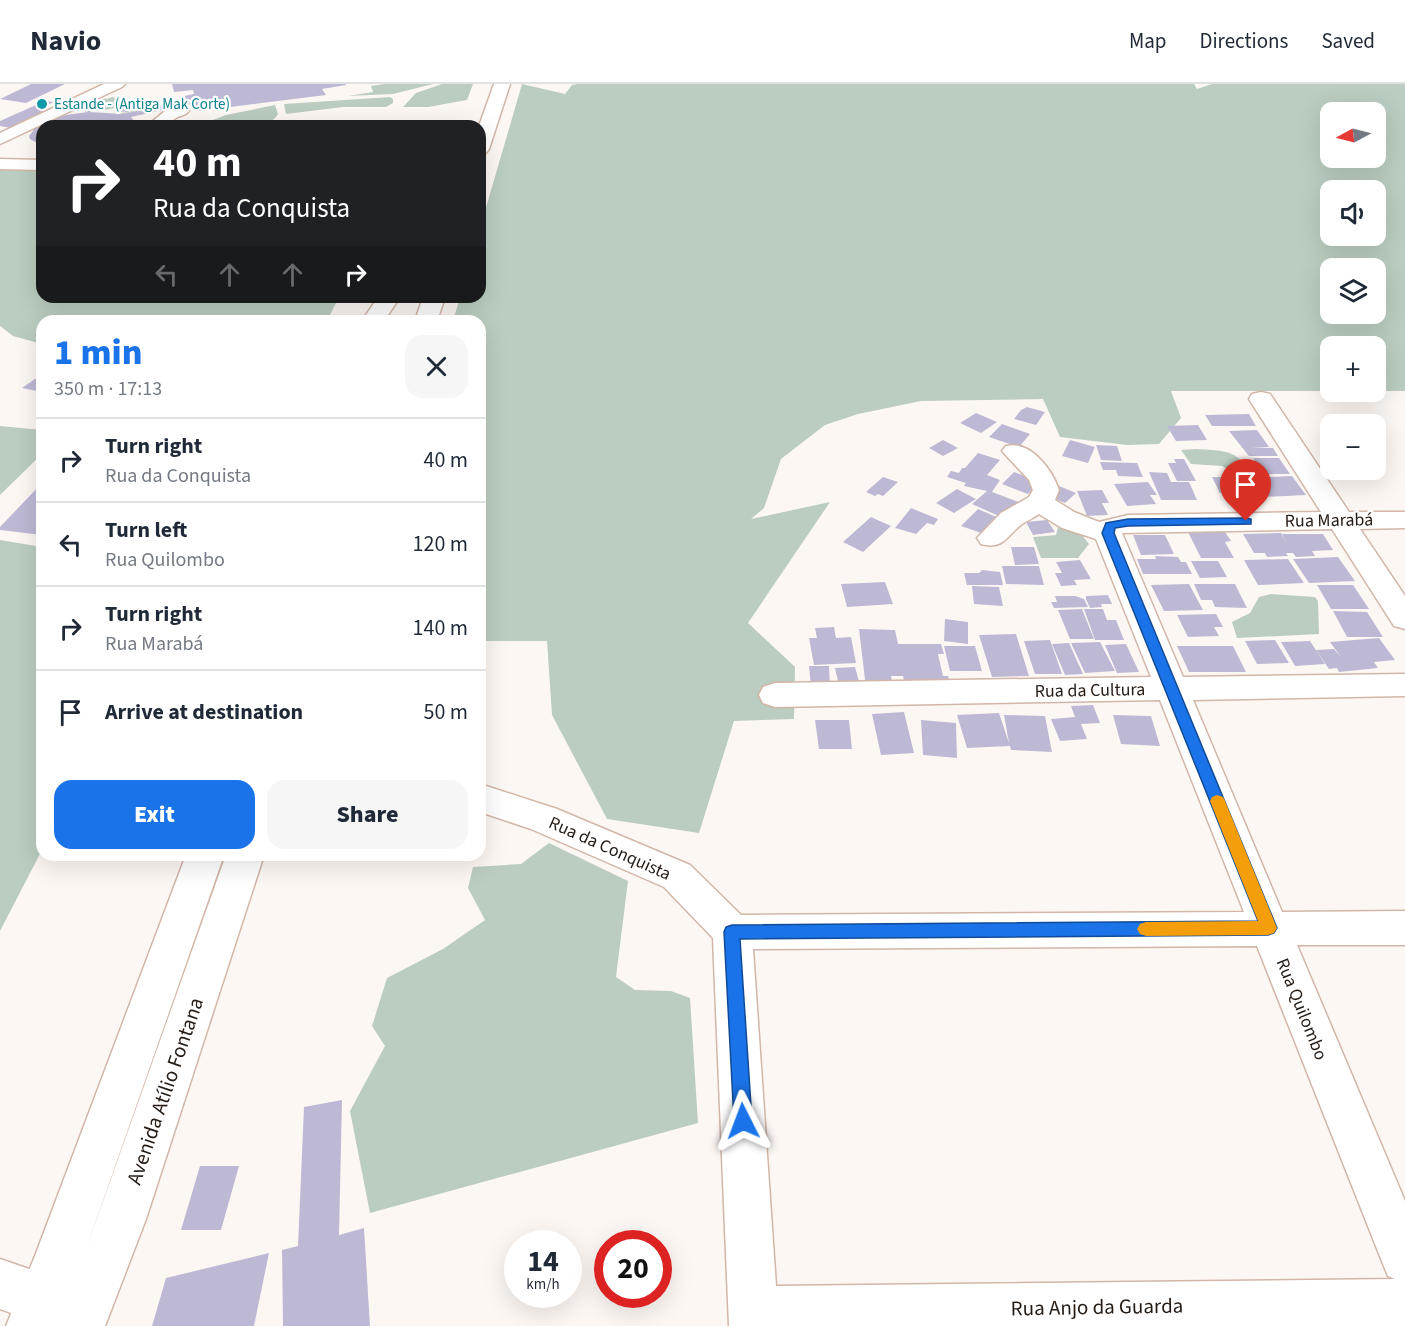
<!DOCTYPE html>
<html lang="en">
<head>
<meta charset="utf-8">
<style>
	body { margin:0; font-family:"Source Sans 3",sans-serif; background:#f6f6f7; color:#1f2937; height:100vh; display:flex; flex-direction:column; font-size:22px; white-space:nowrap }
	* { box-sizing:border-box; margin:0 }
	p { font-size:20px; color:#747a83 }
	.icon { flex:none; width:33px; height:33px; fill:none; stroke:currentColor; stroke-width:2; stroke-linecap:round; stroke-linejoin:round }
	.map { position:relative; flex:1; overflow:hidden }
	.drawer { position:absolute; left:36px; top:231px; width:450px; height:546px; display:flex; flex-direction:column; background:#fff; border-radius:18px; box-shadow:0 6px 24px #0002 }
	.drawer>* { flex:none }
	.banner { position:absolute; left:36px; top:36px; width:450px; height:183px; border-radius:18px; box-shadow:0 6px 24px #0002; background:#202124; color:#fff; overflow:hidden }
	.needle { width:39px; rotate:263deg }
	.controls { position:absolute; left:1320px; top:18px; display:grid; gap:12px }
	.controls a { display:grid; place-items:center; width:66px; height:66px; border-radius:12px; background:#fff; box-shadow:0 6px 24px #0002; font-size:30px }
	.speed { position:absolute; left:504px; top:1146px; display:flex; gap:12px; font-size:30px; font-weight:700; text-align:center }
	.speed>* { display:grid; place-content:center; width:78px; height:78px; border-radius:50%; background:#fff; box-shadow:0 6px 24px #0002; line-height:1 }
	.speed small { font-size:15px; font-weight:400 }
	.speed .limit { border:9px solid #d22; background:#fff; color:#111 }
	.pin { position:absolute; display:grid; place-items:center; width:51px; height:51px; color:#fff; margin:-62px -26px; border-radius:50% 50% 50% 0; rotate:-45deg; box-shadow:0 0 6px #0007 }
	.pin .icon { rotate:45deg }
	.me { position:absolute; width:66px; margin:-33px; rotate:357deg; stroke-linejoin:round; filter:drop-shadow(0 0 4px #0008) }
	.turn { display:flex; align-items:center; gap:21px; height:126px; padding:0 18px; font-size:27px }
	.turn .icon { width:78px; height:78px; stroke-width:2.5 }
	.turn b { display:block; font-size:42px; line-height:51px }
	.lanes { display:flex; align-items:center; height:57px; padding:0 18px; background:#0003; justify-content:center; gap:30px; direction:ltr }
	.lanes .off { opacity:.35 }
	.round { display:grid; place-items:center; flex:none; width:63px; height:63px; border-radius:18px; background:#f6f6f7 }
	.headline { display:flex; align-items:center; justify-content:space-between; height:102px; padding:0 18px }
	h1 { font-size:36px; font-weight:800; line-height:45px; color:#1a73e8 }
	.cta { display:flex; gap:12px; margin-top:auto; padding:12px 18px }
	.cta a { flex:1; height:69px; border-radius:18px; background:#1a73e8; color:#fff; font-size:24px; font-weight:800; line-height:69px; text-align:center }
	.cta a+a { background:#f6f6f7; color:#1f2937 }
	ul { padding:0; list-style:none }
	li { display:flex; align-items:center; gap:18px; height:84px; padding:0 18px; border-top:2px solid #e0e1e3 }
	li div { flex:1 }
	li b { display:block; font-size:22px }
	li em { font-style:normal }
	header { display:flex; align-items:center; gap:36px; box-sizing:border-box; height:84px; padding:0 30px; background:#fff; border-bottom:2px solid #e0e1e3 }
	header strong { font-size:28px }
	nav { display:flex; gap:33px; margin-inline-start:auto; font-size:21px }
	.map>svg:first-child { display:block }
	.green { fill:#bacdc0; fill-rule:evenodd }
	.building { fill:#bdb9d5 }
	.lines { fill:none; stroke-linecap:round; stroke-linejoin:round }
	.minor-casing { stroke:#d2b6a7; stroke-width:3 }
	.major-casing { stroke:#d2b6a7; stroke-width:3 }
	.minor { fill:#fff; fill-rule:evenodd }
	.major { fill:#fff; fill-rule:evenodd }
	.route { fill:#1a73e8; stroke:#114b97; stroke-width:1.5 }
	.slow { fill:#f59e0b }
	.culture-dot { fill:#0f9aa8; stroke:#fff; stroke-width:2 }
	.labels { text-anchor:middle; stroke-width:4.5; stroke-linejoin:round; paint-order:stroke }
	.far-culture-label { font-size:15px; fill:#0d838f; stroke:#fff; text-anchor:start }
	.street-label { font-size:18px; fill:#251b15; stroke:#fff }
	.near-street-label { font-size:21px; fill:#251b15; stroke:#fff }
</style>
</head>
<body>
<header>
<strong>Navio</strong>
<nav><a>Map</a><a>Directions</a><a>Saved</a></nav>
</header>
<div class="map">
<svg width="1405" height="1242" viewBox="0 0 1405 1242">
	<rect width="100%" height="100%" fill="#fdf7f4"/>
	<!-- green -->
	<path class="green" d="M385 0H433L393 10 348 12 373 8 371 2Z
		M442 0H473L467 16 428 23H403L416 9Z
		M522 0 565 10 572 1 577 0H1194L1197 5 1212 0H1405V307H1376V262H1330V307H1171L1181 334 1159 360 1127 361 1060 353 1043 315 921 317 858 330 825 341 781 375 764 424 751 435 830 418 748 539 795 583 794 635 734 637 699 749 607 735 552 631 547 557H480V237H453L460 213H480V144ZM1330 28H1376V74H1330ZM1330 106H1376V152H1330ZM1330 184H1376V230H1330Z
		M112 13 117 14 115 16 120 15 154 19 142 21 157 22 123 30 120 29 130 28 134 24C124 21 113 25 102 26L99 22C87 21 80 27 68 26L80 21 92 19 93 16C100 13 104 17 112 13Z
		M390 13 393 15V19L386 23H343L286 30 284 20Z
		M275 21 278 30C269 49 216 42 197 42L226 31Z
		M21 82 42 84V213H339L327 237H42V260L13 252 0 242V85Z
		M0 342 42 346V370L0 411Z
		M1195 365C1207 366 1223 365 1234 371 1241 375 1249 385 1256 390L1240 392 1222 382 1191 380 1181 366Z
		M1058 443 1081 450 1089 460 1078 474H1041L1033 453 1056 451Z
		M0 456 42 463V766L0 847Z
		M1271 510 1315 513 1318 517 1319 550 1237 554 1232 538 1250 529 1259 513Z
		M549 759 628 797 616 893 635 906 671 907 690 914 698 1039 370 1129 350 1027 385 962 372 942 387 894 443 865 485 836 468 804 473 783 521 780Z"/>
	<!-- building -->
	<path class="building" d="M31 0H65L26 19 0 15Z
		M172 0H346V1L322 5 326 11 198 27 195 19 131 33 135 38 134 42H42V62L30 55 29 52 37 42 66 31 88 28 81 26 87 22 101 24 89 28 123 30 184 16 179 13 194 10 193 6 174 8Z
		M45 17 54 18 40 24 48 25 10 44 0 42V37Z
		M127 22 135 24 128 28 115 27Z
		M42 290V308L22 304Z
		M1027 323 1045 328 1036 341 1014 335 1021 326Z
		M976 329 997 338 981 349 960 339Z
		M1249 330 1256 342H1212L1205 331Z
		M1002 340 1030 350 1019 363 989 353Z
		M1198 341 1207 356 1176 357 1167 342Z
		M1257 346 1269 363 1252 364H1273L1278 372H1249L1229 347Z
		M943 356 958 364 943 372 929 364Z
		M1070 356 1095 363 1088 379 1062 372Z
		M1096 361 1117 362 1122 377 1101 376Z
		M978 369 1000 376 987 391 1000 396 992 408 1019 418 1001 433 972 420 987 407 964 402 966 399 947 393 951 387 959 389 962 384H965Z
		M1253 374H1279L1290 390H1264Z
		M1174 375H1184L1196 397H1177L1168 379H1176Z
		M1100 378 1137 379 1143 393 1118 392 1116 386H1103Z
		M1014 388 1041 398 1028 410 1002 400Z
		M1149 388 1167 389 1171 398H1189L1197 416H1161Z
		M1292 392 1306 411 1264 413 1251 394Z
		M883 393 898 398 883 412 878 410 875 412 866 408Z
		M1212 393H1237L1246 409H1220Z
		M1148 398 1157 411H1150L1156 420 1127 422 1114 400Z
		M42 399V451L0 446V443Z
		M1059 402 1076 409 1065 419 1048 412Z
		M957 405 976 415 954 429 936 419Z
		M1102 406 1109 419H1102L1108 431 1087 432 1077 407Z
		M911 424 938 435 934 441 927 439 916 450 895 444Z
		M978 425 1001 435 987 451 961 442Z
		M871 433 891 442 863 468 843 458Z
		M1047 436 1055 448 1033 451 1026 438Z
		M1188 448H1225L1231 457 1225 458 1234 474H1201Z
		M1281 449 1286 459 1282 450H1323L1333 466 1312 467 1315 472 1296 473 1293 469H1286L1288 472 1267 473 1265 469H1254L1243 450Z
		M1133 451H1165L1174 470 1141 471Z
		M1011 463H1034L1039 480 1015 481Z
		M1155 472 1178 473 1181 478H1186L1192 490H1143L1137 475H1156Z
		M1338 473 1355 497 1309 499 1293 475Z
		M1288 475 1304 499 1258 501 1244 476Z
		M1080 476 1091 495 1074 496 1077 501 1061 502 1055 489H1062L1056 478Z
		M1191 477H1218L1227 493 1200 494Z
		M1002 482H1039L1044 501 1006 500Z
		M982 486 1000 488 1003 501H967L964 489H979Z
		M885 498 893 520 847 523 841 500Z
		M1189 500 1203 526 1164 527 1151 501Z
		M1194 500H1235L1247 524 1215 523 1212 516H1201Z
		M1317 501H1353L1369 525H1331Z
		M972 502 999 503 1003 522 974 520Z
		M1108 511 1112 520H1101L1102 523 1090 524 1086 515V512Z
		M1055 512H1075L1084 515 1088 523 1054 524 1051 518H1057Z
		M1082 525 1094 555H1070L1058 526Z
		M1084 525H1103L1107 536H1116L1124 556H1095Z
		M1333 527 1367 528 1383 553H1347Z
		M1216 530 1223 543H1214L1219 552 1188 553 1177 531Z
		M945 535 968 538V560L944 557Z
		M834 543 836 554 851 553 856 579 814 581 809 554H817L815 544Z
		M859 545 895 546 898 560H941L944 570H938L943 592H948L949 596 904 597 903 592H891L893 605 866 604Z
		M1016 550 1029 592 992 593 979 551Z
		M1379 554 1395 576 1374 578 1378 584 1339 588 1337 584 1329 585 1316 566 1334 565 1341 573 1330 558Z
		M1050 556 1062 590H1035L1024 557Z
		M1275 556 1289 579 1257 580 1245 557Z
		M1310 557 1325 580 1295 582 1281 558Z
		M1100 558 1115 587 1085 589 1071 559Z
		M1069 559 1083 590 1065 591 1052 560Z
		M1126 560 1139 588 1117 589 1105 561Z
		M944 562H975L982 587H950Z
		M1177 562H1233L1246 588H1189Z
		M809 582H829L830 604 811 603Z
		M855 583 860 601 839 602 835 584Z
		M1093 621 1100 639 1081 640 1087 655 1060 657 1051 635 1075 633 1071 622Z
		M904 628 914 669 881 671 872 630Z
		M999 629 1009 659 1004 631 1045 632 1052 668 1011 666 1010 662 967 664 957 631Z
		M1113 631 1151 632 1160 662 1121 660Z
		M815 636H849L852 665H819Z
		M921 636 956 639 957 674 923 671Z
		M342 1016 339 1151 364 1144 370 1242H283L282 1166 298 1162 304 1023Z
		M200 1082H239L221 1146H181Z
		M269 1169 254 1242H152L166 1194Z"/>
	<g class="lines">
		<!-- minor casing -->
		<g class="minor-casing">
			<path id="minor" d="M104 0H125L122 3 0 60V49Z
				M181 22 189 27C185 32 181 31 176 34 163 42 162 42 147 42L165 27Z
				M0 75 42 76V86L0 85Z
				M1261 308 1270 310 1349 428H1405V444L1360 445 1405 512V545L1394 542 1332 445 1122 449 1183 593 1405 590V612L1193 616 1282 828 1405 827V861H1297L1405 1117V1242H729L713 854 664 803 531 745 480 728V700L557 725 690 781 741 831 1244 828 1160 616 775 623 763 619 759 611 763 603 775 599 1151 593 1096 455 1062 444 1039 430C1033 434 1027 437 1022 440 1006 452 1004 466 981 460L977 454 1001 429 1029 413 1033 406 1029 396 1002 367 1006 362C1030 356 1052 385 1059 406L1055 416 1074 428 1099 438 1128 431 1321 428 1249 315 1252 310ZM1257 862 1381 1175 1388 1192 1395 1195 776 1202 753 865Z
				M0 1175 82 1203 89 1221 82 1239C54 1242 26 1235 0 1225Z"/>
		</g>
		<!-- major casing -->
		<g class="major-casing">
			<path id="major" d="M494 0H510L489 65 486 69 480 70 479 42Z
				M378 213H400L384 237H362Z
				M423 213H445L437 237H415Z
				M186 771H224L84 1171 226 771H264L146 1135 105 1242H6L35 1172Z"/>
		</g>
		<!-- minor -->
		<use href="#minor" class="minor"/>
		<!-- major -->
		<use href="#major" class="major"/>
	</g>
	<!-- route -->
	<path class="route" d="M1246 434 1251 435V440L1128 442 1115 444 1114 449 1277 844 1274 849 1268 851 740 855 752 1037 749 1044 743 1046 736 1044 734 1037 724 848 726 843 732 841 1258 837 1102 449 1106 439 1128 435Z"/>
	<!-- slow -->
	<path class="slow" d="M1217 711 1223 713 1225 717 1277 844 1274 849 1268 851 1146 852 1140 850 1137 845 1140 840 1146 838 1258 837 1210 717 1212 713Z"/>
	<!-- markers -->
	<circle class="culture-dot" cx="42" cy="20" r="6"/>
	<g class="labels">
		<!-- far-culture labels -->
		<g class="far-culture-label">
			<text x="54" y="25">Estande - (Antiga Mak Corte)</text>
		</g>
		<!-- street labels -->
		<g class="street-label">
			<text transform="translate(1329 436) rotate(-1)" y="6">Rua Marabá</text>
			<text transform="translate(1090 606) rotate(-1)" y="6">Rua da Cultura</text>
			<text transform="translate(610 764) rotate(24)" y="6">Rua da Conquista</text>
			<text transform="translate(1302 925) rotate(68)" y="6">Rua Quilombo</text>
		</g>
		<!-- near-street labels -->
		<g class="near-street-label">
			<text transform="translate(165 1007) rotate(-71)" y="7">Avenida Atílio Fontana</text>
			<text transform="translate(1097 1223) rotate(-1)" y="7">Rua Anjo da Guarda</text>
		</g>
	</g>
</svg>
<div class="controls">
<a><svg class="needle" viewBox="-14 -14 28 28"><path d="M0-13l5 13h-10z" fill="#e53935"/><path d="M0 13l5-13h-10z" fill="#747a83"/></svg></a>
<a><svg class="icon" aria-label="sound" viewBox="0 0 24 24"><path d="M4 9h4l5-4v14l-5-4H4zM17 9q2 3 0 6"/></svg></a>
<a><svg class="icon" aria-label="layers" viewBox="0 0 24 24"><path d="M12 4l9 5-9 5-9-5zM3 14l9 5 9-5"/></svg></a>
<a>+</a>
<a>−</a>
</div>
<div class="speed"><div>14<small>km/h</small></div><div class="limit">20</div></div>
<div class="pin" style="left:1246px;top:437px;background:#d93025"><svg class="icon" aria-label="arrive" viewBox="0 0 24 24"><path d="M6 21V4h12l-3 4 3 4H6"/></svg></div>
<svg class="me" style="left:743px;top:1037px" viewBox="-20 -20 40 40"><path d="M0-17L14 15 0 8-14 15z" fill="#1a73e8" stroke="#fff" stroke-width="4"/></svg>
<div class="banner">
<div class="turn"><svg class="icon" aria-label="right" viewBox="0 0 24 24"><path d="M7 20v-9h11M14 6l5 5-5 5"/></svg><div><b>40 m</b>Rua da Conquista</div></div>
<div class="lanes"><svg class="icon off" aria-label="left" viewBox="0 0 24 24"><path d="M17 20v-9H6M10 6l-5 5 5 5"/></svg><svg class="icon off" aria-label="ahead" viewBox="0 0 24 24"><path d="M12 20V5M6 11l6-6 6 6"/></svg><svg class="icon off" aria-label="ahead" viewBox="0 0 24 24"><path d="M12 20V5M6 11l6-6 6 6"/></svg><svg class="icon" aria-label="right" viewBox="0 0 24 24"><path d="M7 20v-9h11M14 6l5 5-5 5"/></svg></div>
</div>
<section class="drawer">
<div class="headline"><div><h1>1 min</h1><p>350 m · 17:13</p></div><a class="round"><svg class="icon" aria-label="close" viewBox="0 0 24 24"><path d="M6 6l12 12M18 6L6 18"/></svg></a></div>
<ul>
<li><svg class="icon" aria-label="right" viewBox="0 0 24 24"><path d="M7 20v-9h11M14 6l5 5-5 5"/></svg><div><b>Turn right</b><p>Rua da Conquista</p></div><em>40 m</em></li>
<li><svg class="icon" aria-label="left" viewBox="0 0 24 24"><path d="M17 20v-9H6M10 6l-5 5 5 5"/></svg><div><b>Turn left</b><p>Rua Quilombo</p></div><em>120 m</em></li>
<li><svg class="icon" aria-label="right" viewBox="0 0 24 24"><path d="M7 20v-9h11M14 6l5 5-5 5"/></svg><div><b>Turn right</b><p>Rua Marabá</p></div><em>140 m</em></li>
<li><svg class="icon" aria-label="arrive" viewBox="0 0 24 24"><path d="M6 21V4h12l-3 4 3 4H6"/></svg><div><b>Arrive at destination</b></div><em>50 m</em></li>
</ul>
<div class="cta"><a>Exit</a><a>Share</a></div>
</section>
</div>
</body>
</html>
